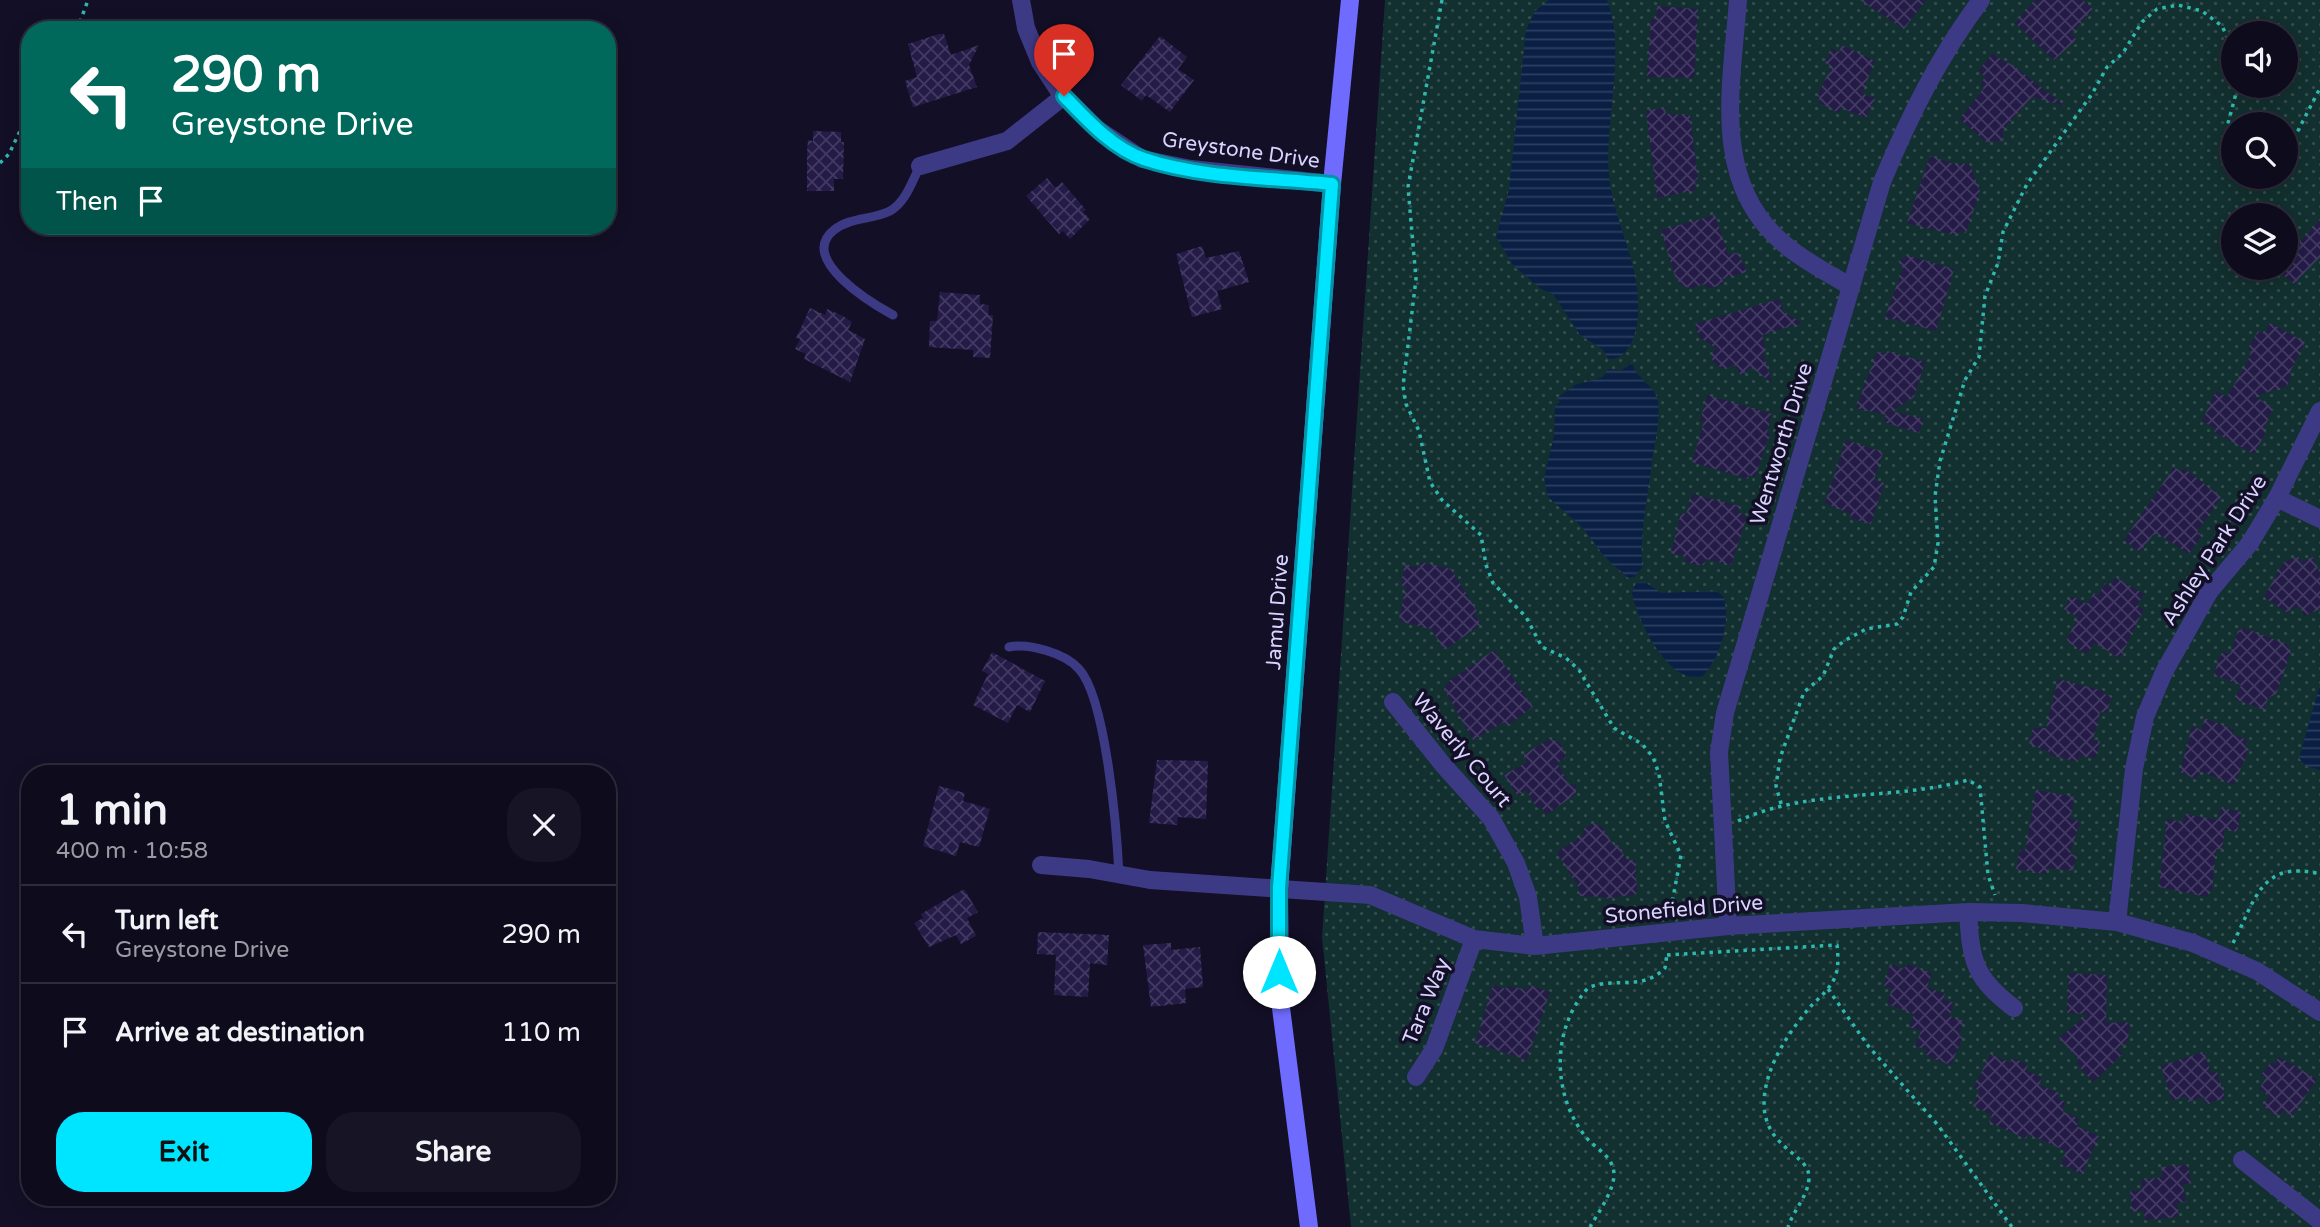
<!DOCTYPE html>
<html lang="en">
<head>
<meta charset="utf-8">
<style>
	body { margin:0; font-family:"Varela Round",sans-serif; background:#171425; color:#f1f3f6; height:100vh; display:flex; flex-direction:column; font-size:26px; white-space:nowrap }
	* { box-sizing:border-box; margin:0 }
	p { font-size:23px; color:#9b9ba3 }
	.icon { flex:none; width:38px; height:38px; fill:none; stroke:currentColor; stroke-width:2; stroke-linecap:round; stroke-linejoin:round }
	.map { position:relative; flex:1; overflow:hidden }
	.panel { position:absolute; left:21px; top:765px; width:595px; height:441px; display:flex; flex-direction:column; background:#0e0b1c; border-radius:28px; box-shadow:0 4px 18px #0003,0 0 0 2px #2e2b3b }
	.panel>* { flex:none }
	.guide { position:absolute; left:21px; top:21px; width:595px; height:214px; border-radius:28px; box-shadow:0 4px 18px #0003,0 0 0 2px #2e2b3b; background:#00695c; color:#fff; overflow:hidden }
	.tools { position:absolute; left:2221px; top:21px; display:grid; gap:14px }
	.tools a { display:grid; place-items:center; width:77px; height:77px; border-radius:50%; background:#0e0b1c; box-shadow:0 4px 18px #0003,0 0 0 2px #2e2b3b; font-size:35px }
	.pin { position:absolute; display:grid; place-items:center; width:60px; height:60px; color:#fff; margin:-72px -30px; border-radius:50% 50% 50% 0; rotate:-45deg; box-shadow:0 0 7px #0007 }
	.pin .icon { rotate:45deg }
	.me { position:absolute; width:77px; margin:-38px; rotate:0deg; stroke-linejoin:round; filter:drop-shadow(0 0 5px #0008) }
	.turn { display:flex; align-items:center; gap:24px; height:147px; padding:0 35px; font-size:32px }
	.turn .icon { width:91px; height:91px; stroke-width:2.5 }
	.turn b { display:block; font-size:49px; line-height:60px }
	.then { display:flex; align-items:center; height:66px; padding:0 35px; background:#0003; gap:14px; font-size:26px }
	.round { display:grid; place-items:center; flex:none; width:74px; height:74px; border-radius:28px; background:#171425 }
	.summary { display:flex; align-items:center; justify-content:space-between; height:119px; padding:0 35px }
	h1 { font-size:42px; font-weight:700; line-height:52px }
	.action { display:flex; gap:14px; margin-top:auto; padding:14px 35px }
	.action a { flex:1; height:80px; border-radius:28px; background:#00e5ff; color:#111; font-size:28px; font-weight:700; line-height:80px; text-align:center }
	.action a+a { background:#171425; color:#f1f3f6 }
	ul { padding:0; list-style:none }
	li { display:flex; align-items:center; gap:21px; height:98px; padding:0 35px; border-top:2px solid #2e2b3b }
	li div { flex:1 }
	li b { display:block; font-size:26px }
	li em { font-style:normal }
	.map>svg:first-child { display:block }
	.grass { fill:url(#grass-dots); fill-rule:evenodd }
	.water { fill:url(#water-rules) }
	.building { fill:url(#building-cross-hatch) }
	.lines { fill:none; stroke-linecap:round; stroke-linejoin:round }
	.path { stroke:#2fb8b0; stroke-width:3.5; stroke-dasharray:3.5 5; stroke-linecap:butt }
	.lane { stroke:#3d3a85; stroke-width:9 }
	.street { stroke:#3d3a85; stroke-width:18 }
	.secondary { stroke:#6f6bff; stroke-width:18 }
	.route-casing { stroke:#0095a6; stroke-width:18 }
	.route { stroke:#00e5ff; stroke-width:12 }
	.labels { text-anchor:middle; stroke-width:7; stroke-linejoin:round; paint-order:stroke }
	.street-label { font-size:21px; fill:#d9d4ff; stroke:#130f26 }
</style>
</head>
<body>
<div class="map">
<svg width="2320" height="1227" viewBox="0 0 2320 1227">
	<defs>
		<pattern id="grass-dots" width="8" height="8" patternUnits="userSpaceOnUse" patternTransform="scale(1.75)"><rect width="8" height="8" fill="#12302f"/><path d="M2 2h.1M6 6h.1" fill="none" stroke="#344d4e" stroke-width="1.8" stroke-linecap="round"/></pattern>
		<pattern id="water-rules" width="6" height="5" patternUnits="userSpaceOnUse" patternTransform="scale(1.75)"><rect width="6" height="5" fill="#0a1f44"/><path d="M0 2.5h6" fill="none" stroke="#2d3f60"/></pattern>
		<pattern id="building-cross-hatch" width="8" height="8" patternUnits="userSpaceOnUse" patternTransform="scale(1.75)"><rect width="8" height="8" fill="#241b47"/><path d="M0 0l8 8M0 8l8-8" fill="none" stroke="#433b63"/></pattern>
	</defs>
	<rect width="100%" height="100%" fill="#130f26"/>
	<!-- grass -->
	<path class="grass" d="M1385 0H2320V1227H1351L1322 937ZM2233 33H2286V86H2233ZM2233 124H2286V177H2233ZM2233 215H2286V268H2233Z"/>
	<!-- water -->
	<path class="water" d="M1549 0H1607C1627 51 1604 121 1609 176 1613 221 1641 264 1638 313 1638 330 1630 360 1609 359L1602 349 1580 335 1553 294 1541 289 1513 265 1496 237 1509 189 1526 30 1535 11Z
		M1632 363C1637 380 1656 387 1658 401 1661 427 1653 445 1651 470 1647 500 1640 533 1642 568L1634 577 1628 578 1604 556 1582 527 1548 497 1544 478 1554 436 1555 406 1560 402 1557 398 1575 385 1603 377 1608 369 1620 371Z
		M1645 582 1661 593 1716 591 1723 596C1732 619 1720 658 1703 676 1669 687 1636 618 1632 593L1636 583Z
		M2320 685V770L2306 766 2299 758Z"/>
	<!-- building -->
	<path class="building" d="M1860 0H1926L1904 29Z
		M2035 0H2082L2093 9 2072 33 2076 40 2054 60 2015 23Z
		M1657 6 1698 9 1694 78 1647 77 1651 19H1656Z
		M939 34H944L951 55 979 45 969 65 977 87 913 107 905 81 917 77 908 44Z
		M1160 36 1187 57 1178 69 1194 80 1170 112 1146 95 1142 101 1121 85Z
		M1842 45 1875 61 1862 93 1875 99 1866 118 1841 108 1839 113 1818 102 1820 97 1817 96 1832 66 1825 63 1832 49 1839 52Z
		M1992 54 2014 66 2065 106 2032 97 2002 131 2004 141 1986 142 1960 119 1984 88 1980 85 1986 77 1978 71Z
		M1665 108 1666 114 1690 115 1698 179 1695 180 1696 190 1657 198 1646 110Z
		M813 131 841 132V142H844L843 179H834V191H807V152L808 140 813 141Z
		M1930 156 1957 165 1962 163 1970 165 1980 191 1966 233 1961 231 1954 235 1907 223Z
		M1047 178 1055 188 1062 182 1086 210 1083 212 1090 219 1070 239 1063 231 1059 234 1026 196Z
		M1715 215 1728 254 1738 253 1747 272 1722 279 1724 284 1707 289 1705 284 1691 288 1682 286 1675 277 1661 230Z
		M2320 220V257L2294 284 2281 273 2292 261 2289 258 2299 247 2297 245Z
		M1202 246 1206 258 1239 251 1249 282 1217 291 1222 309 1192 317 1176 254Z
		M1906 255 1954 269 1936 331 1885 317 1903 268 1898 261 1905 259Z
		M940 292 980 295V304L989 305 988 315H993L990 358 973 357V350L929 347 930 321H937Z
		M1779 299 1783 311 1802 323 1762 335 1766 351 1763 352 1772 383 1751 367 1741 376 1735 365 1723 369 1713 362 1711 355 1716 348 1699 337 1695 324Z
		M810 308 825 315 827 309 843 316 852 322 848 330 865 339 850 382 804 359 806 354 795 349 800 339 796 338Z
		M2270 323 2305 342 2290 372 2291 378 2287 386 2255 396 2273 408 2263 431 2266 432 2254 454 2214 432 2216 429 2202 421 2216 391 2227 397 2248 361 2251 351 2248 349 2258 331 2264 334Z
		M1887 351 1925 362 1914 397 1892 411 1923 419 1919 433 1884 422 1886 415 1856 408 1877 352 1886 354Z
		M1707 395 1772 414 1767 432 1770 433 1755 477 1749 475 1748 479 1692 462 1704 422 1700 421Z
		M1846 440 1883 452 1874 480 1884 483 1871 524 1850 518 1851 514 1825 503Z
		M2174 467 2180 471 2185 469 2221 497 2197 532 2202 535 2189 554 2158 534 2153 535 2140 552 2124 540Z
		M1693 494 1740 506 1738 512 1747 516 1731 565 1706 559 1704 565H1698L1685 562 1686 557 1671 553 1681 513 1686 514Z
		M2298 556 2301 562 2313 557 2320 573V609L2304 616 2300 606 2286 612 2264 597 2283 563Z
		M1421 562 1451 569 1477 611 1474 613 1481 624 1448 648H1443L1431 629 1402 622 1399 618 1406 587 1401 585 1405 564 1420 568Z
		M2115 577 2144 594 2137 605 2144 609 2120 658 2094 643 2087 654 2066 641 2078 617 2064 609 2072 596 2087 604 2094 593 2098 595 2105 583 2110 586Z
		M2244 628 2287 644 2291 652 2276 694 2268 698 2264 710 2235 699 2241 685 2214 675 2219 658 2224 652 2230 654 2238 631Z
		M1494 650 1533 707 1507 726 1504 722 1473 740 1444 689 1449 681Z
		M992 652 1045 681 1030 712 1017 705 1008 723 973 705 988 674 982 671Z
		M2058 679 2104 691 2103 694 2111 696 2107 713 2100 712 2093 740 2100 741 2096 758 2079 756 2078 762 2049 755 2050 752 2029 744 2033 728H2046Z
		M2205 718 2234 730 2232 734 2247 740 2245 747 2249 749 2234 785 2200 771 2196 779 2180 772 2192 726 2201 730Z
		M1549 739 1559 742 1563 749 1566 758 1557 763 1569 784 1576 785V794L1546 815 1541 806 1537 808 1526 790 1517 795 1504 775 1527 762 1523 755Z
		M1157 760 1208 761 1206 819 1178 817 1177 825 1149 823Z
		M939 786 965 793 963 801 990 809 979 847 960 842 956 856 923 846Z
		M2036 790 2075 797 2070 819 2080 821 2070 854 2076 855 2073 871 2047 868 2046 874 2016 869 2020 850 2025 851Z
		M2221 808 2241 812 2237 832 2225 829 2222 850 2216 849 2212 891 2209 890 2207 897 2159 887 2167 819 2184 822 2185 814 2218 820Z
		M1595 822 1597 826 1600 824 1614 846 1617 844 1627 860H1635L1637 894 1605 899V897L1579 896V888L1557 852 1575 841 1584 833 1582 830Z
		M964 889 978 912 967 918 976 936 961 944 956 935 929 947 914 923 923 918 921 914Z
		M1038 932 1109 935 1107 965 1090 963 1088 997 1054 995 1056 955 1037 954Z
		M1171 943V950L1200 947 1203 987 1185 989 1186 1003 1151 1007 1143 945Z
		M1890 964 1904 969 1907 964 1932 973 1927 987 1945 994 1943 999 1954 1003 1949 1016 1964 1021 1959 1036 1963 1037 1951 1065 1931 1058 1926 1054 1927 1050 1915 1046 1921 1031 1909 1027 1914 1014 1887 1004 1892 989 1884 986Z
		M2069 973 2107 975 2106 1023 2127 1022 2130 1027 2127 1042 2118 1049 2123 1054 2093 1082 2076 1063 2079 1060 2059 1038 2088 1014 2067 1013Z
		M1493 985 1506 989 1507 986 1528 990 1530 985 1550 992 1527 1060 1475 1043Z
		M2204 1052 2211 1073 2217 1072 2225 1098 2206 1104 2204 1097 2188 1102 2186 1096 2172 1101 2161 1066Z
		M1990 1054 2011 1063 2013 1058 2028 1065 2026 1070 2042 1078 2039 1085 2059 1093 2057 1098 2066 1102 2062 1111 2079 1119 2076 1126 2099 1136 2082 1174 2061 1164 2066 1151 2028 1134 2026 1139 1989 1122 1992 1115 1973 1106 1980 1091 1974 1088Z
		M2279 1057 2317 1079 2292 1116 2284 1111 2277 1116 2263 1106 2269 1096 2259 1089 2266 1078 2261 1075 2271 1062 2275 1064Z
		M2188 1165 2191 1184H2183L2186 1202 2177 1203 2179 1217 2145 1220 2144 1210 2132 1212 2130 1191 2142 1190 2141 1180 2163 1177 2161 1167Z"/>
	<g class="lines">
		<!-- path -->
		<path class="path" d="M1442 0 1408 187 1416 279 1403 386 1406 404 1419 431 1430 482 1442 500 1481 535 1486 565 1493 583 1526 617 1542 647 1566 658 1579 670 1614 728 1642 744 1653 757 1659 774 1665 821 1681 855 1670 914
			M77 30 88 0
			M2233 139 2227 127 2238 86
			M2286 154 2320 88
			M0 163 9 154 30 110
			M1781 804 1776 786 1780 758 1804 692 1823 676 1834 649 1844 641 1866 629 1897 624 1903 617 1911 592 1934 567 1938 543 1935 496 1940 461 1965 380 1979 357 1985 296 1998 263 2003 232 2027 184 2092 94 2107 67 2123 53 2142 22 2157 9 2178 5 2202 11 2222 26 2233 49
			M1738 821C1809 788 1893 801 1968 780L1980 787 1988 875 1995 895
			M2233 943C2255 902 2260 859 2320 874
			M1667 955 1837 945C1838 955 1839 967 1835 977 1830 989 1820 997 1811 1006 1792 1028 1772 1057 1766 1086 1753 1147 1809 1151 1809 1177 1809 1195 1793 1211 1788 1227
			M1828 989 1869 1047 1937 1124 2012 1227
			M1590 1227C1598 1213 1614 1191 1614 1174 1613 1155 1595 1149 1585 1136 1552 1094 1551 1029 1588 988 1614 976 1642 992 1665 968L1667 954"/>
		<!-- lane -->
		<path class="lane" d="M893 315C873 304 797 259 834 230 850 217 872 220 890 211 906 202 912 181 920 166
			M1009 647C1029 643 1065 653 1079 669 1106 698 1117 832 1119 875"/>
		<!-- street -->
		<path class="street" d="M1021 0 1026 28 1040 62 1059 91 1097 129 1142 159 1191 169 1332 184
			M1738 0C1732 84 1710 181 1783 243 1803 261 1829 273 1851 287
			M920 166 1007 141 1064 96
			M2277 498 2320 519
			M1393 702 1444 766 1491 818 1516 863 1528 897 1535 946
			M1041 865 1089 869 1150 880 1370 895 1474 939 1535 946 1728 926 1968 912 2022 913 2117 922 2193 943 2257 971 2320 1012
			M1968 912C1971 961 1974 978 2014 1008
			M2117 922 2134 769 2145 717 2164 672 2209 592 2250 543 2277 498 2320 411
			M1728 926 1719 752 1725 713 1882 182C1909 117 1939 56 1981 0
			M1416 1077 1434 1049 1474 939
			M2242 1160 2320 1221"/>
		<!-- secondary -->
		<path class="secondary" d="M1309 1227 1280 1000 1279 889 1332 184 1350 0"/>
	</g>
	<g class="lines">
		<!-- route casing -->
		<g class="route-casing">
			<path id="route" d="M1064 96C1086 119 1113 149 1144 159 1200 178 1273 178 1332 184L1279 888V972"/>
		</g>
		<!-- route -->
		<use href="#route" class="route"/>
	</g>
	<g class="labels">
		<!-- street labels -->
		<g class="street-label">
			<text transform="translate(1241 150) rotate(8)" y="7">Greystone Drive</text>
			<text transform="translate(1781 444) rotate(-73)" y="7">Wentworth Drive</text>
			<text transform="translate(2214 550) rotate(-57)" y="7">Ashley Park Drive</text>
			<text transform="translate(1277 612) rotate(-86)" y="7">Jamul Drive</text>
			<text transform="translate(1462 750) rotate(50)" y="7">Waverly Court</text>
			<text transform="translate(1684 909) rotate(-5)" y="7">Stonefield Drive</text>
			<text transform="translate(1426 1001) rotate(-68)" y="7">Tara Way</text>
		</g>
	</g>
</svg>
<div class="tools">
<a><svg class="icon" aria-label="sound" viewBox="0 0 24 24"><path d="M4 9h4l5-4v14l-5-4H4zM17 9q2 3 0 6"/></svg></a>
<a><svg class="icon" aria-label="search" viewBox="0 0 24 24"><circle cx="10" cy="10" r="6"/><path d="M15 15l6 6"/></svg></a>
<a><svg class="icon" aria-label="layers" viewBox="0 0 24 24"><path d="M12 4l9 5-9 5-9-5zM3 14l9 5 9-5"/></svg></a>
</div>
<div class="pin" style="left:1064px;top:96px;background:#d93025"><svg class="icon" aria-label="arrive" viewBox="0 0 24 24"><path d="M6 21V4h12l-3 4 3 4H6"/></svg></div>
<svg class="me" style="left:1279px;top:972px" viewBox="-20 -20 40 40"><circle r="19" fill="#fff"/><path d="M0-13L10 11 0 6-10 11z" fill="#00e5ff"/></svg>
<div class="guide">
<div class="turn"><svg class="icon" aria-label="left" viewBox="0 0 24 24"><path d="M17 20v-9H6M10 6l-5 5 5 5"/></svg><div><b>290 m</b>Greystone Drive</div></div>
<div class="then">Then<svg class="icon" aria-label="arrive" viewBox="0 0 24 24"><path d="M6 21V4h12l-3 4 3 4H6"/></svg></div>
</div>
<section class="panel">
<div class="summary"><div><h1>1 min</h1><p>400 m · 10:58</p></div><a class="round"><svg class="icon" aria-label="close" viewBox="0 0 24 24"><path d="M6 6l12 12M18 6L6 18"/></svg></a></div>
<ul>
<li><svg class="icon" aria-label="left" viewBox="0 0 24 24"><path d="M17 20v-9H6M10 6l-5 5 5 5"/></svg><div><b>Turn left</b><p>Greystone Drive</p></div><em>290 m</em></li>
<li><svg class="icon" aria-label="arrive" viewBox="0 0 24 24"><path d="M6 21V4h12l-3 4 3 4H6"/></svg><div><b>Arrive at destination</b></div><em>110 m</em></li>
</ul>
<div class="action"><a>Exit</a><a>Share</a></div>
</section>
</div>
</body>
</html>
